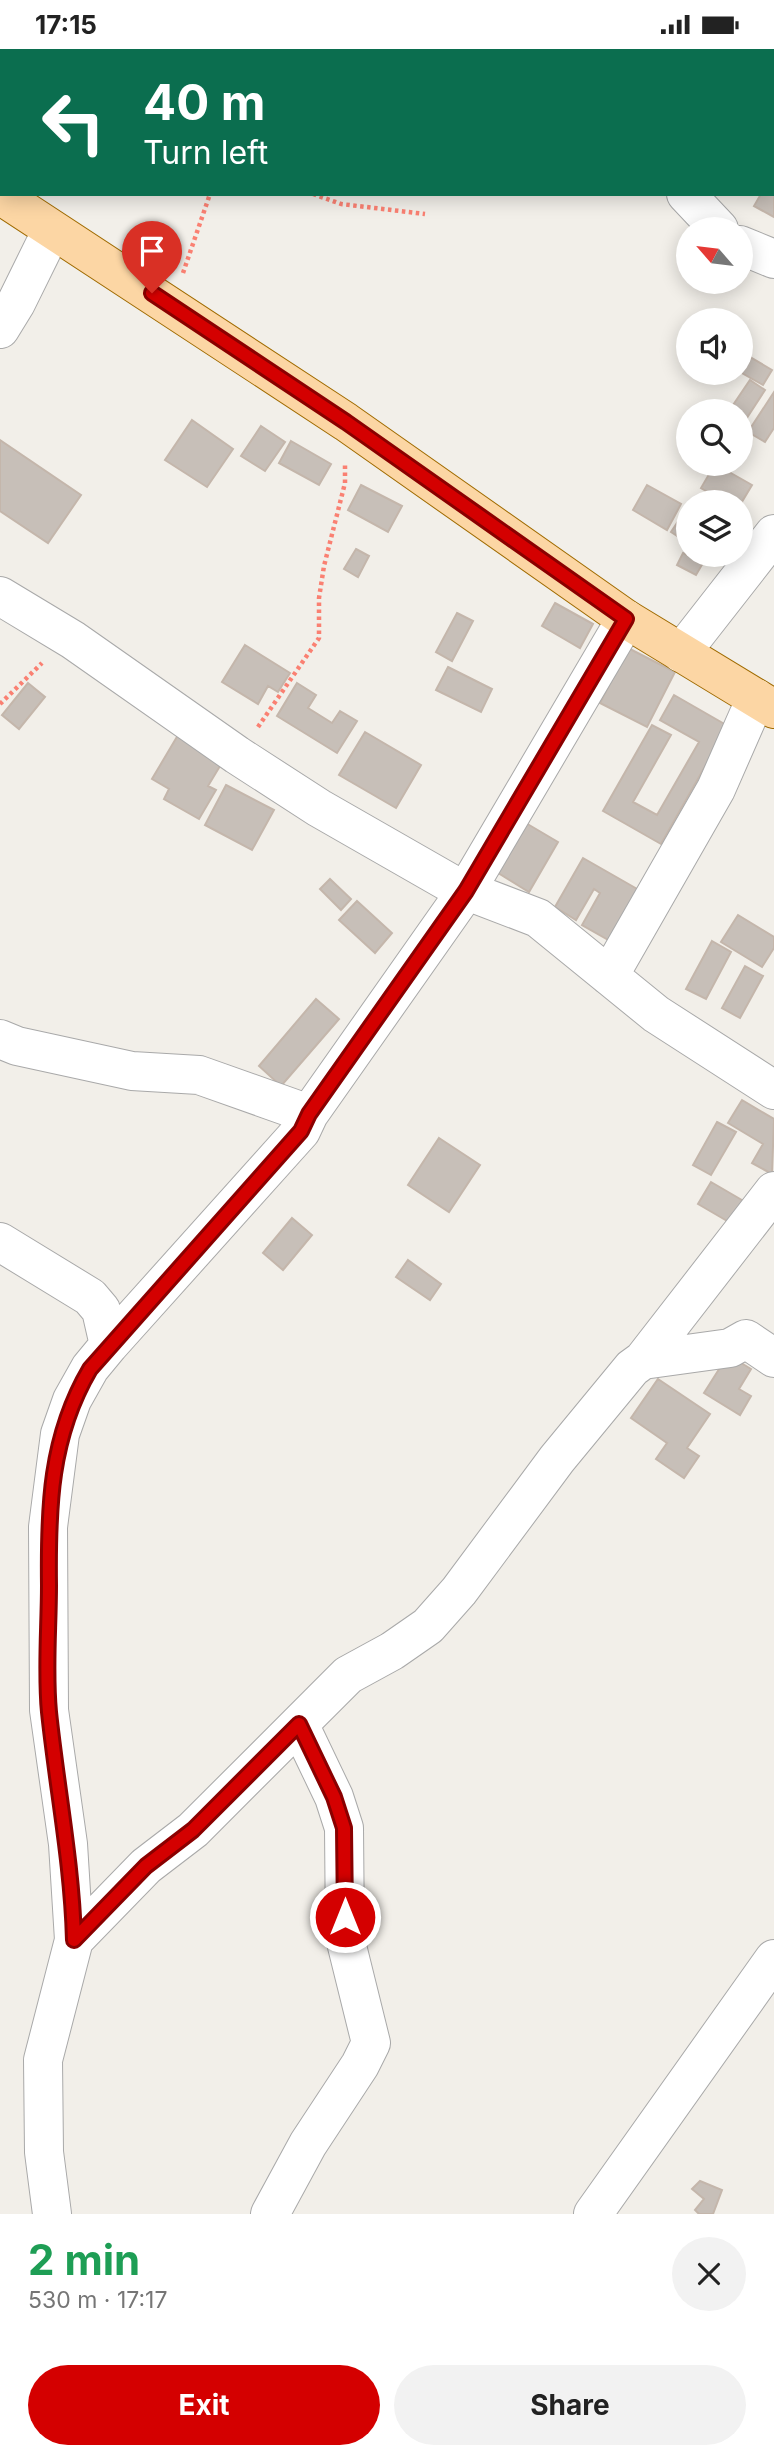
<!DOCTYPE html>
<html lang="en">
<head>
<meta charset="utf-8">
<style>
	body { margin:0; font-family:Inter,sans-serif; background:#f2f2f2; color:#222; height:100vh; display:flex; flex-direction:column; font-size:26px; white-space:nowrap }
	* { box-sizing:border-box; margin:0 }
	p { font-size:23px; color:#767676 }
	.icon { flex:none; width:38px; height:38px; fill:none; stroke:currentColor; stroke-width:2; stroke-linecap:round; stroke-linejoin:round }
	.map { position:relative; height:2165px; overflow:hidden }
	.panel { display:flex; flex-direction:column; background:#fff; flex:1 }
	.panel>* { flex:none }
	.hud { position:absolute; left:0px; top:0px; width:775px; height:147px; box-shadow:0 4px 18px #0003; background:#0b6e4f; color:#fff; overflow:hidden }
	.needle { width:46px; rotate:298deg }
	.tools { position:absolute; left:676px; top:168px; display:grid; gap:14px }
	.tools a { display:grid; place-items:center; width:77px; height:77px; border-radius:50%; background:#fff; box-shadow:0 4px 18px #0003; font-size:35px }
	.pin { position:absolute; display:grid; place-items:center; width:60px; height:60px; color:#fff; margin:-72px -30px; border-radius:50% 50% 50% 0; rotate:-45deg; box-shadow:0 0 7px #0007 }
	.pin .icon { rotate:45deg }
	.me { position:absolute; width:77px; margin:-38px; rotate:0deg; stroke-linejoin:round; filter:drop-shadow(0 0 5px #0008) }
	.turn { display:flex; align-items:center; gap:24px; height:147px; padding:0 28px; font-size:32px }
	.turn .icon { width:91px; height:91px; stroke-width:2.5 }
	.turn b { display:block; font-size:49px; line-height:60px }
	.round { display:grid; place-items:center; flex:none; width:74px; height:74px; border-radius:37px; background:#f2f2f2 }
	.head { display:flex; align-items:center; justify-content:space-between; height:119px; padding:0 28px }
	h1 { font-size:42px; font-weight:700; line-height:52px; color:#1e9e55 }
	.primary-button { display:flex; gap:14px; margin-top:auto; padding:14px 28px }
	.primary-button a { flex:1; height:80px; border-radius:42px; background:#d40000; color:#fff; font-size:28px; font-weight:700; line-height:80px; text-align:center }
	.primary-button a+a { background:#f2f2f2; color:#222 }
	.status { display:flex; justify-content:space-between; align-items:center; height:49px; padding:0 35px; background:#fff; direction:ltr }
	.status svg { height:19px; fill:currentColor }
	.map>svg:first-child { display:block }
	.building { fill:#c7bfb8; stroke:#c4b6ab; stroke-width:2 }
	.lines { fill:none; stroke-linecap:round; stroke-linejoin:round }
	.minor-casing { stroke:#a9a9a9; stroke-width:40 }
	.major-casing { stroke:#a06b00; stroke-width:40 }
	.path { stroke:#fa8072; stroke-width:4.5; stroke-dasharray:3.5 3.5; stroke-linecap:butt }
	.minor { stroke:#fff; stroke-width:38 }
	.major { stroke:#fcd6a4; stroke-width:38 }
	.route-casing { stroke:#8a0000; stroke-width:18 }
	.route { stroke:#d40000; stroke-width:12 }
</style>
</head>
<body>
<div class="status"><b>17:15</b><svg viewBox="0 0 49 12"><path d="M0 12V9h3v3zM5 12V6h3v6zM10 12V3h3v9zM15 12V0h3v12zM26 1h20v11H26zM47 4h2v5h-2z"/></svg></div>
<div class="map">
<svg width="774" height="2165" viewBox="0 0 774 2165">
	<rect width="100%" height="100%" fill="#f2efe9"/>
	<!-- building -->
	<path class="building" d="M774 140V168L754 157 761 145H774Z
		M740 302 772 321 763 336 740 323Z
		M750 331 765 341 741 378 740 362H729Z
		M774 343V379L765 393 748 383Z
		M192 371 233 400 207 438 165 411Z
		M261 377 285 393 265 422 241 407Z
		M0 391 81 446 48 494 0 462Z
		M291 392 331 415 319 436 279 414Z
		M715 415 752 436 740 456 726 453 701 439Z
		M361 436 402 457 388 483 348 461Z
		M647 436 681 455 667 481 633 461Z
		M681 468 688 473V494L671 483Z
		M356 500 369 507 358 528 344 520Z
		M683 504 703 514 696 526 677 516Z
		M555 554 593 575 580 599 542 577Z
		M457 564 473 572 452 612 436 603Z
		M245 596 290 624 278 643 268 637 258 655 222 633Z
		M628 599 675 623 647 678 600 654Z
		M448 618 492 640 481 663 436 641Z
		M28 634 45 648 19 680 2 666Z
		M297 634 316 646 308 659 332 674 340 662 357 672 337 704 277 667Z
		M674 646 728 677 661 795 603 762 652 676 671 686 633 753 657 766 699 693 660 671Z
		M365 683 421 716 396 759 339 726Z
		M178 686 223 712 208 737 216 741 199 770 164 750 169 740 152 730Z
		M226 736 274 761 252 801 205 776Z
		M519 770 558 793 529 843 490 819Z
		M583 809 639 841 610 892 582 876 600 844 594 840 576 871 555 858Z
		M330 830 351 850 341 861 320 840Z
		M357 852 392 884 375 904 339 871Z
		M738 866 774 888V899L762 918 721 893Z
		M712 892 731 903 706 950 686 940Z
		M745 917 763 927 740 969 722 959Z
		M316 950 339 970 281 1037 259 1017Z
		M742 1051 774 1070 772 1125 752 1114 763 1095 728 1074Z
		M717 1073 736 1083 711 1126 693 1116Z
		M439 1089 480 1116 449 1163 408 1136Z
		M711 1133 747 1154 734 1176 698 1155Z
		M292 1169 312 1186 283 1221 263 1204Z
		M408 1211 441 1235 430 1251 396 1228Z
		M728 1306 751 1320 739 1340 751 1347 740 1366 704 1344Z
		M658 1330 710 1365 687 1399 699 1407 684 1429 656 1410 667 1394 631 1369Z
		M700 2132 722 2141 713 2165H699L695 2161 704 2150 692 2140Z"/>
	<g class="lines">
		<!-- minor casing -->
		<g class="minor-casing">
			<path id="minor" d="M573 0 574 2
				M150 2 154 0
				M0 53 2 52
				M686 145 719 180
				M740 196 774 210
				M0 280 16 254 52 181
				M0 547 73 591 237 706 319 759 457 838 538 869 656 965 774 1041
				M681 604 774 485
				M609 927 716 740 756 649
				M0 990 17 997 132 1022 199 1026 309 1065
				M0 1193 90 1248 101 1261 109 1296
				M643 1311 730 1299 746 1290 774 1309
				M74 1891 146 1817 193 1781 348 1626 392 1602 428 1577 459 1542 557 1410 632 1319 643 1311 774 1142
				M52 2165 44 2103 43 2011 74 1891 68 1795 49 1661 48 1478 60 1385 72 1351 90 1319 109 1296 301 1082 309 1065 466 842 626 570
				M270 2165 308 2095 360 2016 371 1994 345 1889 344 1779 334 1748 299 1675
				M593 2165 774 1910"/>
		</g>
		<!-- major casing -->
		<g class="major-casing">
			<path id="major" d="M0 146 346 373 626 570 774 660"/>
		</g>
		<!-- path -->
		<path class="path" d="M313 145 341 155 425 165
			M183 224 210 145
			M0 655 42 614
			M258 678 319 589V549L324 517 345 434V414"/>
		<!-- minor -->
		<use href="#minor" class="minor"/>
		<!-- major -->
		<use href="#major" class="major"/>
	</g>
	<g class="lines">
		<!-- route casing -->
		<g class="route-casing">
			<path id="route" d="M152 244 346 373 626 570 466 842 309 1065 301 1082 90 1320C50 1388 48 1458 49 1536 49 1578 45 1622 49 1663 57 1740 72 1814 74 1891L146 1817 193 1781 299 1675 334 1748 344 1779 345 1868"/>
		</g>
		<!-- route -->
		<use href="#route" class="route"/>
	</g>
</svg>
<div class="tools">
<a><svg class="needle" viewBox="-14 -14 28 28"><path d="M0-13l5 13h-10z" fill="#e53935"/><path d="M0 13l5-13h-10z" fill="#767676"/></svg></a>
<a><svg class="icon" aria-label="sound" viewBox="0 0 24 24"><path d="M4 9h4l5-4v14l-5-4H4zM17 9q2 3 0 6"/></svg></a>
<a><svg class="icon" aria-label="search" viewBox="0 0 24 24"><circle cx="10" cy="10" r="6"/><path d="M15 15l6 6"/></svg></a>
<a><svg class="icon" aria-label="layers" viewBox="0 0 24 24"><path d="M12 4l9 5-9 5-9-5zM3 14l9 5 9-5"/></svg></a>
</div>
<div class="pin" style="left:152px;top:244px;background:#d93025"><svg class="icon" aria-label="arrive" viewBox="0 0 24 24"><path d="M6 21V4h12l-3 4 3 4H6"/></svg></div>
<svg class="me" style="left:345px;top:1868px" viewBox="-20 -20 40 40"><circle r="17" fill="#d40000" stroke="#fff" stroke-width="3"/><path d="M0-11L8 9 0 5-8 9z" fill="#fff"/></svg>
<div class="hud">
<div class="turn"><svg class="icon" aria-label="left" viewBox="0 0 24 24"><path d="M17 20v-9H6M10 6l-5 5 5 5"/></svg><div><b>40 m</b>Turn left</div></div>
</div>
</div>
<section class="panel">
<div class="head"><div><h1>2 min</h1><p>530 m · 17:17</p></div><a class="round"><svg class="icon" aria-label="close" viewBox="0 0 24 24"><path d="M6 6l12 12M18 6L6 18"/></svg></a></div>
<div class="primary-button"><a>Exit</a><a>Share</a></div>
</section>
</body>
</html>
